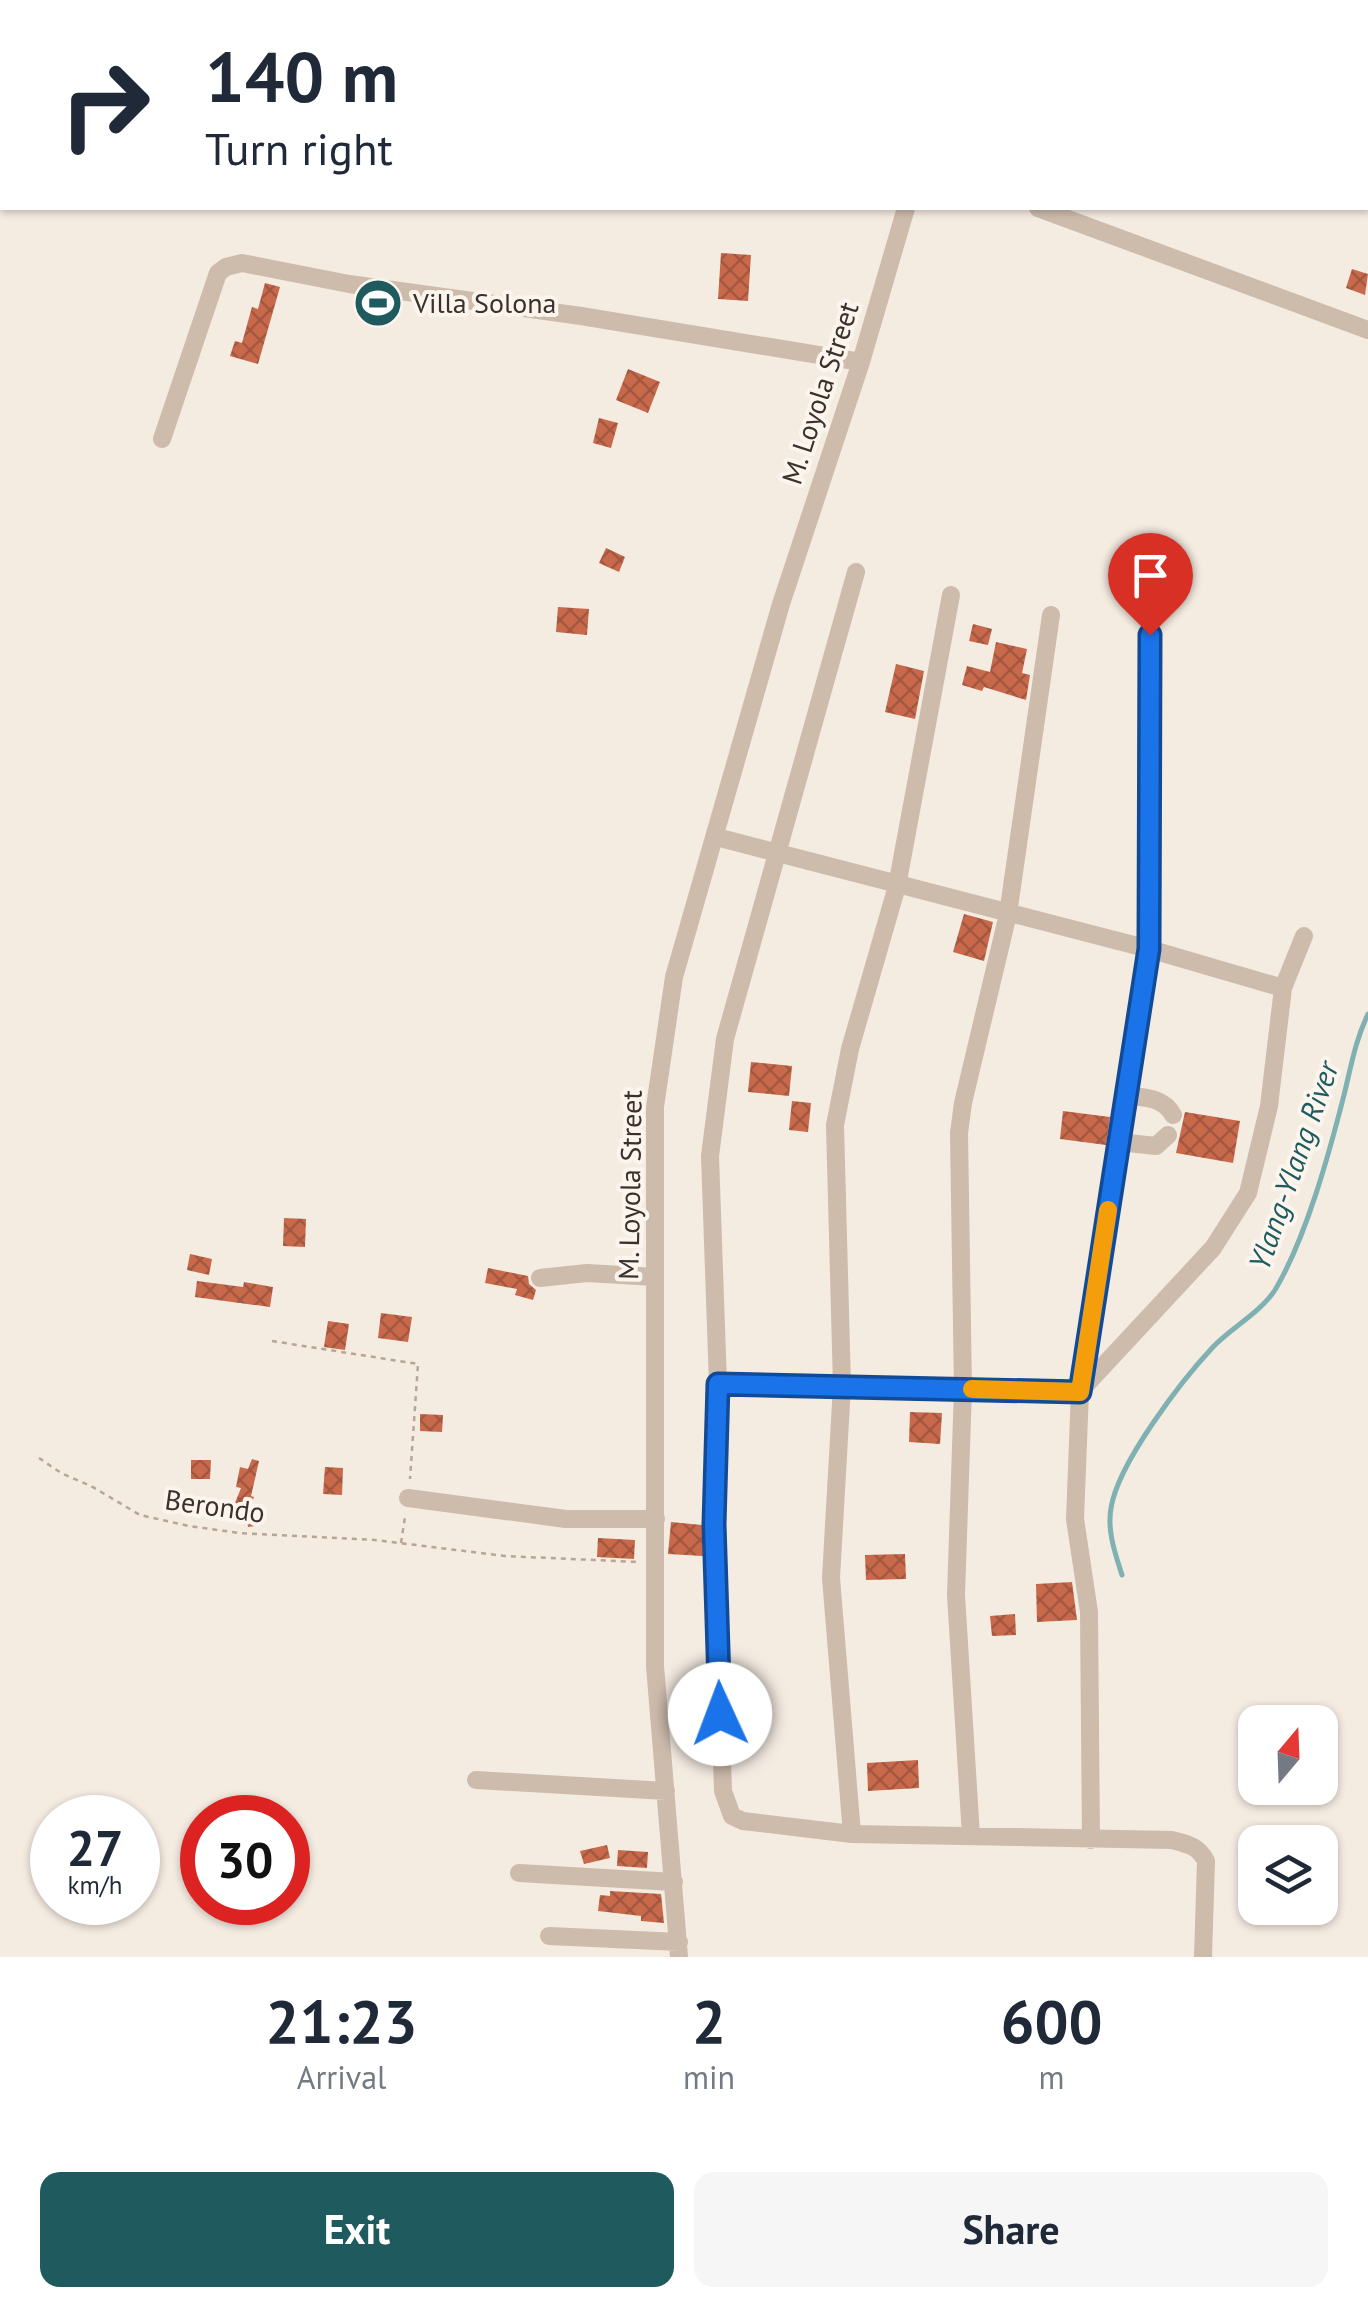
<!DOCTYPE html>
<html lang="en">
<head>
<meta charset="utf-8">
<style>
	body { margin:0; font-family:"PT Sans",sans-serif; background:#f6f6f7; color:#1f2937; height:100vh; display:flex; flex-direction:column; font-size:38px; white-space:nowrap }
	* { box-sizing:border-box; margin:0 }
	p { font-size:32px; color:#747a83 }
	.icon { flex:none; width:55px; height:55px; fill:none; stroke:currentColor; stroke-width:2; stroke-linecap:round; stroke-linejoin:round }
	.map { position:relative; height:1957px; overflow:hidden }
	.sheet { display:flex; flex-direction:column; background:#fff; flex:1 }
	.sheet>* { flex:none }
	.guide { position:absolute; left:0px; top:0px; width:1370px; height:210px; box-shadow:0 2px 8px #0004; background:#fff; color:#1f2937; overflow:hidden }
	.needle { width:65px; rotate:19deg }
	.tools { position:absolute; left:1238px; top:1705px; display:grid; gap:20px }
	.tools a { display:grid; place-items:center; width:100px; height:100px; border-radius:20px; background:#fff; box-shadow:0 2px 8px #0004; font-size:50px }
	.speed { position:absolute; left:30px; top:1795px; display:flex; gap:20px; font-size:50px; font-weight:700; text-align:center }
	.speed>* { display:grid; place-content:center; width:130px; height:130px; border-radius:50%; background:#fff; box-shadow:0 2px 8px #0004; line-height:1 }
	.speed small { font-size:25px; font-weight:400 }
	.speed .limit { border:15px solid #d22; background:#fff; color:#111 }
	.pin { position:absolute; display:grid; place-items:center; width:85px; height:85px; color:#fff; margin:-102px -42px; border-radius:50% 50% 50% 0; rotate:-45deg; box-shadow:0 0 10px #0007 }
	.pin .icon { rotate:45deg }
	.me { position:absolute; width:110px; margin:-55px; rotate:358deg; stroke-linejoin:round; filter:drop-shadow(0 0 8px #0008) }
	.turn { display:flex; align-items:center; gap:35px; height:210px; padding:0 40px; font-size:45px }
	.turn .icon { width:130px; height:130px; stroke-width:2.5 }
	.turn b { display:block; font-size:70px; line-height:85px }
	.eta { display:flex; justify-content:space-evenly; align-items:center; height:170px; text-align:center }
	.eta b { font-size:60px; font-weight:700; line-height:70px }
	.action { display:flex; gap:20px; margin-top:auto; padding:20px 40px }
	.action a { flex:1; height:115px; border-radius:20px; background:#1f5a5e; color:#fff; font-size:40px; font-weight:700; line-height:115px; text-align:center }
	.action a+a { background:#f6f6f7; color:#1f2937 }
	.map>svg:first-child { display:block }
	.lines { fill:none; stroke-linecap:round; stroke-linejoin:round }
	.stream { stroke:#7fb0b2; stroke-width:5 }
	.building { fill:url(#building-cross-hatch) }
	.path { stroke:#b9a596; stroke-width:2.5; stroke-dasharray:5 5; stroke-linecap:butt }
	.minor { stroke:#cdbbac; stroke-width:18 }
	.route-casing { stroke:#114b97; stroke-width:25 }
	.route { stroke:#1a73e8; stroke-width:18 }
	.slow { stroke:#f59e0b; stroke-width:18 }
	.labels { text-anchor:middle; stroke-width:8; stroke-linejoin:round; paint-order:stroke }
	.poi-label { font-size:28px; fill:#3b302b; stroke:#fbf5ee; text-anchor:start }
	.street-label { font-size:28px; fill:#3b302b; stroke:#fbf5ee }
	.water-label { font-size:30px; font-style:italic; fill:#1f5a5e; stroke:#fbf5ee }
</style>
</head>
<body>
<div class="map">
<svg width="1368" height="1957" viewBox="0 0 1368 1957">
	<defs>
		<pattern id="building-cross-hatch" width="8" height="8" patternUnits="userSpaceOnUse" patternTransform="scale(2.5)"><rect width="8" height="8" fill="#c8694b"/><path d="M0 0l8 8M0 8l8-8" fill="none" stroke="#a4573f"/></pattern>
	</defs>
	<rect width="100%" height="100%" fill="#f4ebe1"/>
	<g class="lines">
		<!-- stream -->
		<path class="stream" d="M12 2 14 0
			M0 16 2 13
			M1122 1575C1115 1553 1107 1531 1111 1508 1118 1463 1182 1380 1213 1347 1231 1328 1261 1312 1275 1290 1306 1238 1329 1154 1344 1095 1351 1067 1355 1041 1368 1014"/>
	</g>
	<!-- building -->
	<path class="building" d="M721 253 751 255 748 301 718 299Z
		M1352 269 1368 274 1365 295 1346 288Z
		M265 283 280 287 258 364 230 356 235 341 242 343 252 307 258 309Z
		M628 369 660 382 648 413 616 400Z
		M599 418 618 423 611 448 593 443Z
		M606 548 625 557 619 572 599 563Z
		M558 607 589 609 587 635 556 632Z
		M973 624 992 629 988 645 969 641Z
		M996 642 1027 649 1022 673 1030 675 1026 700 984 687 982 691 962 685 967 666 990 672Z
		M896 664 924 671 915 719 885 712Z
		M964 914 993 922 984 961 953 952Z
		M751 1062 792 1066 789 1096 748 1092Z
		M792 1101 811 1103 808 1132 789 1130Z
		M1063 1111 1110 1117 1106 1145 1060 1139Z
		M1185 1112 1240 1121 1233 1163 1176 1153Z
		M284 1218 306 1219 305 1247 283 1246Z
		M190 1254 212 1259 209 1275 187 1270Z
		M488 1268 528 1276 529 1284 536 1290 533 1300 515 1295 517 1289 485 1283Z
		M197 1281 243 1287 244 1282 273 1287 270 1307 195 1297Z
		M381 1313 412 1317 408 1342 378 1338Z
		M328 1321 349 1324 345 1350 324 1347Z
		M910 1412 942 1413 940 1444 909 1442Z
		M420 1414 443 1415 442 1432 420 1431Z
		M252 1459 259 1461 251 1496 254 1497 248 1512 260 1511 262 1525 248 1527 246 1513 233 1508 241 1488 236 1487 240 1467 248 1469Z
		M191 1460H211L210 1479H191Z
		M325 1467 343 1468 342 1495 323 1494Z
		M671 1522 702 1525 703 1556 668 1554Z
		M598 1538 635 1540 634 1559 597 1557Z
		M905 1554 906 1579 866 1580 865 1555Z
		M1072 1582 1077 1620 1037 1622 1036 1584Z
		M1015 1614 1016 1635 992 1636 990 1616Z
		M918 1760 919 1788 868 1791 867 1763Z
		M607 1845 610 1858 584 1864 580 1851Z
		M618 1850 648 1852 647 1868 617 1866Z
		M610 1891 661 1894 664 1923 641 1921V1916L598 1911 600 1895 610 1896Z"/>
	<g class="lines">
		<!-- path -->
		<path class="path" d="M272 1341 418 1364 410 1479
			M39 1458 61 1473 91 1486 140 1515 189 1526 239 1533 375 1540 505 1556 639 1562
			M401 1543 405 1517"/>
		<!-- minor -->
		<path class="minor" d="M964 2 965 0
			M1038 208 1368 330
			M162 439 218 273 226 267 242 263 349 284 581 316 861 362
			M856 572 725 1039 710 1156 718 1384 714 1524 723 1791 732 1816 743 1821 852 1834 1172 1840C1188 1844 1198 1846 1206 1861L1203 1957
			M724 839 1149 949 1283 988
			M1126 1095C1145 1098 1163 1097 1173 1115
			M1119 1142 1156 1146 1168 1135
			M540 1278 587 1273 655 1277
			M718 1384 1080 1391 1213 1248 1248 1193 1269 1106 1283 988 1304 936
			M408 1498 566 1519H656
			M476 1780 666 1791
			M852 1834 831 1578 842 1386 835 1125 850 1049 897 886 951 595
			M971 1836 956 1595 963 1389 959 1133 963 1103 1008 914 1051 615
			M1091 1840 1089 1612 1075 1519 1080 1391 1149 949 1150 635
			M519 1873 674 1882
			M549 1936 679 1942
			M679 1957 655 1666V1107L674 977 781 604 861 362 906 208"/>
	</g>
	<g class="lines">
		<!-- route casing -->
		<g class="route-casing">
			<path id="route" d="M720 1714 714 1524 718 1384 1080 1392 1149 949 1150 635"/>
		</g>
		<!-- route -->
		<use href="#route" class="route"/>
		<!-- slow -->
		<path class="slow" d="M972 1389 1080 1392 1108 1210"/>
	</g>
	<!-- icons -->
	<defs>
		<g id="stadium-disc" transform="scale(2.5)"><circle r="9.5" fill="#1f5a5e" stroke="#fbf5ee"/><path d="M0-5a6.5 5 0 1 0 0 10a6.5 5 0 1 0 0-10ZM-3.5-1.8h7v3.6h-7Z" fill="#fff"/></g>
	</defs>
	<g fill-rule="evenodd">
		<use href="#stadium-disc" x="378" y="303"/>
	</g>
	<g class="labels">
		<!-- poi labels -->
		<g class="poi-label">
			<text x="413" y="313">Villa Solona</text>
		</g>
		<!-- street labels -->
		<g class="street-label">
			<text transform="translate(820 393) rotate(-72)" y="10">M. Loyola Street</text>
			<text transform="translate(630 1185) rotate(-89)" y="10">M. Loyola Street</text>
			<text transform="translate(215 1506) rotate(8)" y="10">Berondo</text>
		</g>
		<!-- water labels -->
		<g class="water-label">
			<text transform="translate(1294 1166) rotate(-71)" y="10">Ylang-Ylang River</text>
		</g>
	</g>
</svg>
<div class="tools">
<a><svg class="needle" viewBox="-14 -14 28 28"><path d="M0-13l5 13h-10z" fill="#e53935"/><path d="M0 13l5-13h-10z" fill="#747a83"/></svg></a>
<a><svg class="icon" aria-label="layers" viewBox="0 0 24 24"><path d="M12 4l9 5-9 5-9-5zM3 14l9 5 9-5"/></svg></a>
</div>
<div class="speed"><div>27<small>km/h</small></div><div class="limit">30</div></div>
<div class="pin" style="left:1150px;top:635px;background:#d93025"><svg class="icon" aria-label="arrive" viewBox="0 0 24 24"><path d="M6 21V4h12l-3 4 3 4H6"/></svg></div>
<svg class="me" style="left:720px;top:1714px" viewBox="-20 -20 40 40"><circle r="19" fill="#fff"/><path d="M0-13L10 11 0 6-10 11z" fill="#1a73e8"/></svg>
<div class="guide">
<div class="turn"><svg class="icon" aria-label="right" viewBox="0 0 24 24"><path d="M7 20v-9h11M14 6l5 5-5 5"/></svg><div><b>140 m</b>Turn right</div></div>
</div>
</div>
<section class="sheet">
<div class="eta">
<div><b>21:23</b><p>Arrival</p></div>
<div><b>2</b><p>min</p></div>
<div><b>600</b><p>m</p></div>
</div>
<div class="action"><a>Exit</a><a>Share</a></div>
</section>
</body>
</html>
